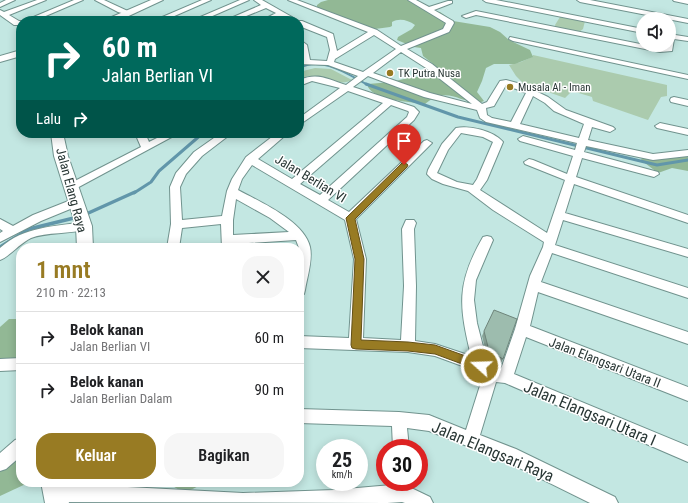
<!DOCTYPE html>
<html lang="id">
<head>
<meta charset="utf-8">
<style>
	body { margin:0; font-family:"Roboto Condensed",sans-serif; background:#f6f6f6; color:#202124; height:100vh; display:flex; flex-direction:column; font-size:15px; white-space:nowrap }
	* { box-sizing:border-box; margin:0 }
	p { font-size:13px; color:#757577 }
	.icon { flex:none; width:22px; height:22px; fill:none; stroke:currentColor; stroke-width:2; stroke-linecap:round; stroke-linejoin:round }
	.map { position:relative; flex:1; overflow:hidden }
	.drawer { position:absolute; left:16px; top:243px; width:288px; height:244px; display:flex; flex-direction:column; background:#fff; border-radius:16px; box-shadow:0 2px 10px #0003 }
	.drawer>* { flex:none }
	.hud { position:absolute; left:16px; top:16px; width:288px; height:122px; border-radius:16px; box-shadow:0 2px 10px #0003; background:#00695c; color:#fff; overflow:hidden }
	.controls { position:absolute; left:636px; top:12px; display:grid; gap:8px }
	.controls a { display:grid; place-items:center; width:40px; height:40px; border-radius:50%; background:#fff; box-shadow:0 2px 10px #0003; font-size:20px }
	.speed { position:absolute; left:316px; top:439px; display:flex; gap:8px; font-size:20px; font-weight:700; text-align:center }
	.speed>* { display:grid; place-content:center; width:52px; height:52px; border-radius:50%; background:#fff; box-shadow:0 2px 10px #0003; line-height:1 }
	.speed small { font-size:10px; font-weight:400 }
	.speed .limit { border:6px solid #d22; background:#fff; color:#111 }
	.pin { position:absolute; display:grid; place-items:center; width:34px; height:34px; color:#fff; margin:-41px -17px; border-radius:50% 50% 50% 0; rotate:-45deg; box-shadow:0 0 4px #0007 }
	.pin .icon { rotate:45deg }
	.me { position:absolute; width:44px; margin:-22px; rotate:290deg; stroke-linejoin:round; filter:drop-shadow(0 0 3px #0008) }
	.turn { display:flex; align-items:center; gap:14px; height:84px; padding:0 20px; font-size:18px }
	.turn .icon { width:52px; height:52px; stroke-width:2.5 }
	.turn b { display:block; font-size:28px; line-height:34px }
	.then { display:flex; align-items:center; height:38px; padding:0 20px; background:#0003; gap:8px; font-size:15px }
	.round { display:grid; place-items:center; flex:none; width:42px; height:42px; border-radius:16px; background:#f6f6f6 }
	.headline { display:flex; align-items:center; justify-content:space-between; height:68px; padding:0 20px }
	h1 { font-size:24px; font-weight:600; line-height:30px; color:#987b23 }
	.action { display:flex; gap:8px; margin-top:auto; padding:8px 20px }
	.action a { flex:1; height:46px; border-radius:16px; background:#987b23; color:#fff; font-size:16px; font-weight:600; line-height:46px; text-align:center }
	.action a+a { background:#f6f6f6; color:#202124 }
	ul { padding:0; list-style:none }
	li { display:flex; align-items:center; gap:12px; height:52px; padding:0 20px; border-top:1px solid #e0e0e0 }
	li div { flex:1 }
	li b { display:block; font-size:15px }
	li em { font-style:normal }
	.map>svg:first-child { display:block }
	.green { fill:#abcbae }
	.forest { fill:#92b895 }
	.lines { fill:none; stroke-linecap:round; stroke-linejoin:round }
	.stream-far2 { stroke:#6196aa; stroke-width:2 }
	.stream-far1 { stroke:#6196aa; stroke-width:3 }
	.stream { stroke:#6196aa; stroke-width:3.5 }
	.minor-casing { stroke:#71938e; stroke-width:2 }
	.major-casing { stroke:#71938e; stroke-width:2 }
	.minor { fill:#fff; fill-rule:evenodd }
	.major { fill:#fff; fill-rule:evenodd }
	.wall { fill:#87a296 }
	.building { fill:#9dbcae; stroke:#6e847a }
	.route { fill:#987b23; stroke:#635017 }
	.poi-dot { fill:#987b23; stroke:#fff; stroke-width:1.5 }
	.labels { text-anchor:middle; stroke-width:3; stroke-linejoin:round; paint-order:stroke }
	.far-poi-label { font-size:11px; fill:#283634; stroke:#fff; text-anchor:start }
	.street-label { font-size:13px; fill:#283634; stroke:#fff }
	.near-street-label { font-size:16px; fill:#283634; stroke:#fff }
</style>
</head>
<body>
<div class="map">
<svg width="688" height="503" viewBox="0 0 688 503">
	<rect width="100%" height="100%" fill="#c3e7e2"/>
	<!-- green -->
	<path class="green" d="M560 17 585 21 583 29 579 32 556 28 555 25Z
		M533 55 667 85V96L661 97 648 120 593 101 592 97 572 91 565 98 548 92 541 93 522 85V82L516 76 509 65 521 62 532 57Z
		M315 68 331 69 352 80C336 89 319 69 299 79V72Z"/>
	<!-- forest -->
	<path class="forest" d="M328 0H407L425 10 440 12 453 21 490 27 500 32 509 40 530 50 533 57 515 64H494L486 68 482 81 477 92 484 101 479 103C456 101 447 86 425 104 410 102 375 100 368 87V84L391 82 408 78 424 76 432 71 433 64 423 56 421 48 414 47 397 40 398 37 412 29 415 25C408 20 399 18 392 22V26L390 27 375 29 317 8V5L321 2Z
		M688 155V171L672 168 658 173 641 160 642 158 656 159Z
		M9 319H21V364L17 358H0V327Z
		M21 450V482H30L0 496V457Z
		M169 482H203C197 488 191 490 183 492L169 484Z"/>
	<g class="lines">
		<!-- stream-far2 -->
		<path class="stream-far2" d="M299 68C323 56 347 74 368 85"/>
		<!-- stream-far1 -->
		<path class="stream-far1" d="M366 84 458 117 657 165 688 160
			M134 193 151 182 159 171 203 133"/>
		<!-- stream -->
		<path class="stream" d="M84 215 135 192
			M0 247 29 229 78 217"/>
		<!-- minor casing -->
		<g class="minor-casing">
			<path id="minor" d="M6 0H15L0 7V3Z
				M37 0H46L9 15 19 21H22L21 25H14L0 15V10L4 12Z
				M74 0H83L34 21H24Z
				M95 0H104L132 13 129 15 118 12Z
				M202 0H211L163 21H153Z
				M240 0H249L201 21H191Z
				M254 0H262L299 21H302L333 34 337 51 368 32 288 0H297L377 30 401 46 443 29 446 23 408 0H416L429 7 448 1H452V3L434 10 453 21 454 23 449 32 407 49 432 64 482 104 487 102 500 81 506 80 521 84 548 97 566 110 613 127 615 129 610 132 592 127 588 140 653 154 688 150V156L653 160 586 146 584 152 658 172 659 174 654 177 582 158 576 177 688 215V223L574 184 565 213 688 249V257L563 220 555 245 688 288V298L552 253 541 282 688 332V344L538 292 530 326 688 387V401L526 337 514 374 688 446V462L505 383 496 382 480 435 516 449 615 497 618 503H590L505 461 429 431 407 428 409 448H393L392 426 299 423V409L399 412 429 415 466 430 483 376 476 371 435 356 408 352 299 348V336L349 338 354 259 345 220 252 165 242 179 238 190C260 202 304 221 310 247 313 260 307 277 305 290L304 294 299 295V248L296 240 234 244V248H222L221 224 182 228 179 248H167L171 224 170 187 176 173 194 152 221 133H232L202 156 186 174 180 187 182 220 222 216 227 191 232 179 246 157 277 133H288L258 159 292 179 383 103 348 91 299 125V118L340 88 312 81 299 86V80C318 72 327 79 346 85L358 76 328 65 299 64V60H302L299 39 307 45 310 60 327 61 330 50 327 37 299 26V21H290L281 16 271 21H261L276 13 266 8 234 21H224L261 5ZM374 35 396 49 363 72 334 62 335 59ZM401 52 426 68 472 104 430 93 373 73ZM368 76 424 97 477 110 480 118 486 122 577 143 575 150 523 136 518 139 520 141 573 156 567 174 533 160 529 159 524 162 525 164 565 180 547 233 480 190 487 180 503 142C494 131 469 125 456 128L442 144 428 170 427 174 432 179 443 184 468 191 493 210 544 242 543 247 530 276 515 329 501 369 495 368 487 362 477 323 474 300 476 280 493 240 491 237 487 236 483 237C456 284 459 306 471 356L435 344 415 341 416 286 414 229 416 223 414 220H406L402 229 404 286 401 340 363 338 366 259 356 219 432 143 427 140 424 141 349 212 328 200 414 120 419 112 414 107 353 87ZM506 85 526 93 511 122 492 118 487 115 486 108 494 106ZM533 96 545 103 554 111 584 124 579 138 520 124ZM391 105 408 111 409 112 407 117 320 195 300 184ZM461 133 483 137 493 142 477 179 473 185 457 182 437 173 448 150ZM236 199 270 218 289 232 233 235V220Z
				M483 0H496L643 29V33L486 2Z
				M577 0H590L688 19V23L580 2Z
				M673 0H688V4L674 1Z
				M476 11 660 48 669 45V34L688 37V41L674 39 672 51 660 52 476 15 466 18 462 16Z
				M510 37 688 75V79L513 41 509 39Z
				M674 97 688 100V106L671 102 670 100 671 98Z
				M660 123 688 129V135L657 128 655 126Z
				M135 133H145L149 142 167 133H179L75 189H67L66 187 67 185 141 147Z
				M76 198 80 199 81 202 80 205 41 221 0 242V233L3 231 0 229V219L13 226 33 215Z
				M84 222 88 223 90 226 88 229C71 234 46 232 31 238 20 243 9 257 0 260V248C25 226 53 227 84 222Z
				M21 358V370L0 371V359Z
				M21 438V456L6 469 0 471V453L15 440Z
				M70 484 243 493 334 490 403 484 430 497 433 503H405L402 502 387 503 50 502 47 496 50 490Z"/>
		</g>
		<!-- major casing -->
		<g class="major-casing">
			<path id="major" d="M151 0H163L118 21H105L107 19Z
				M21 50V56L0 62V56Z
				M51 133H63L68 156 92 226 93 248H77L76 226 54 156Z
				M41 482H63L69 503H45Z"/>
		</g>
		<!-- minor -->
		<use href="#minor" class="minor"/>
		<!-- major -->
		<use href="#major" class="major"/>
	</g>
	<!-- wall -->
	<path class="wall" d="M484 331 503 359 501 363 487 356 482 336Z
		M65 482H79V483H67Z"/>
	<!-- building -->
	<path class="building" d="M494 310 517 319 503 359 489 351 484 331Z"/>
	<!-- route -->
	<path class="route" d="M404 162 408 165 407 167 355 219 364 259 361 340 408 342 435 345 485 363 486 366 485 370 481 371 435 354 408 351 356 349 352 348 351 345 355 259 346 218 402 163Z"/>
	<!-- markers -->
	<g class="poi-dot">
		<circle cx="390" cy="73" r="4"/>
		<circle cx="510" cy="87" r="4"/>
	</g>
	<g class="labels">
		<!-- far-poi labels -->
		<g class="far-poi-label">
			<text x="398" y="77">TK Putra Nusa</text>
			<text x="518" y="91">Musala Al - Iman</text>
		</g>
		<!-- street labels -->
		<g class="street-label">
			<text transform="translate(311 178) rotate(31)" y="5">Jalan Berlian VI</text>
			<text transform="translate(72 190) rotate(75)" y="5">Jalan Elang Raya</text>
			<text transform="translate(605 362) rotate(21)" y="5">Jalan Elangsari Utara II</text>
		</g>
		<!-- near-street labels -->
		<g class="near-street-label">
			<text transform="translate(590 413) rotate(23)" y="6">Jalan Elangsari Utara I</text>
			<text transform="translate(493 451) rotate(23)" y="6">Jalan Elangsari Raya</text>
		</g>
	</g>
</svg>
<div class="controls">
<a><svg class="icon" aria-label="sound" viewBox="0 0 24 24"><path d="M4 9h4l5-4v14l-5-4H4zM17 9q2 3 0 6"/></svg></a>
</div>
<div class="speed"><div>25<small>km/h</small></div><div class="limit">30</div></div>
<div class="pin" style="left:404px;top:165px;background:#d93025"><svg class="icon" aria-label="arrive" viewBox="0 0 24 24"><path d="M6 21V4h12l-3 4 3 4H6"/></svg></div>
<svg class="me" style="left:481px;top:366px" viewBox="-20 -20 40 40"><circle r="17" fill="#987b23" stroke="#fff" stroke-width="3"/><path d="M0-11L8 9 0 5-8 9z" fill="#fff"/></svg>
<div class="hud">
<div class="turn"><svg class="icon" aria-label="right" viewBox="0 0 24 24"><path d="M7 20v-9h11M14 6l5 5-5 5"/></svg><div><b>60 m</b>Jalan Berlian VI</div></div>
<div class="then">Lalu<svg class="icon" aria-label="right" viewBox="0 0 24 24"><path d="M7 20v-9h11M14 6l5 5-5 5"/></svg></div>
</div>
<section class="drawer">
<div class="headline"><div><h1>1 mnt</h1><p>210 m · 22:13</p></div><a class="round"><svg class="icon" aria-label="close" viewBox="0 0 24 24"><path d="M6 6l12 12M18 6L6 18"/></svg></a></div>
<ul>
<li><svg class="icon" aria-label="right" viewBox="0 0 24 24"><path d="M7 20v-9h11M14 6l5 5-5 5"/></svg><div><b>Belok kanan</b><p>Jalan Berlian VI</p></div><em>60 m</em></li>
<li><svg class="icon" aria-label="right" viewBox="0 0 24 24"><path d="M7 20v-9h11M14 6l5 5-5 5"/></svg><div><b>Belok kanan</b><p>Jalan Berlian Dalam</p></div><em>90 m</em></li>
</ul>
<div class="action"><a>Keluar</a><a>Bagikan</a></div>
</section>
</div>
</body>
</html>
